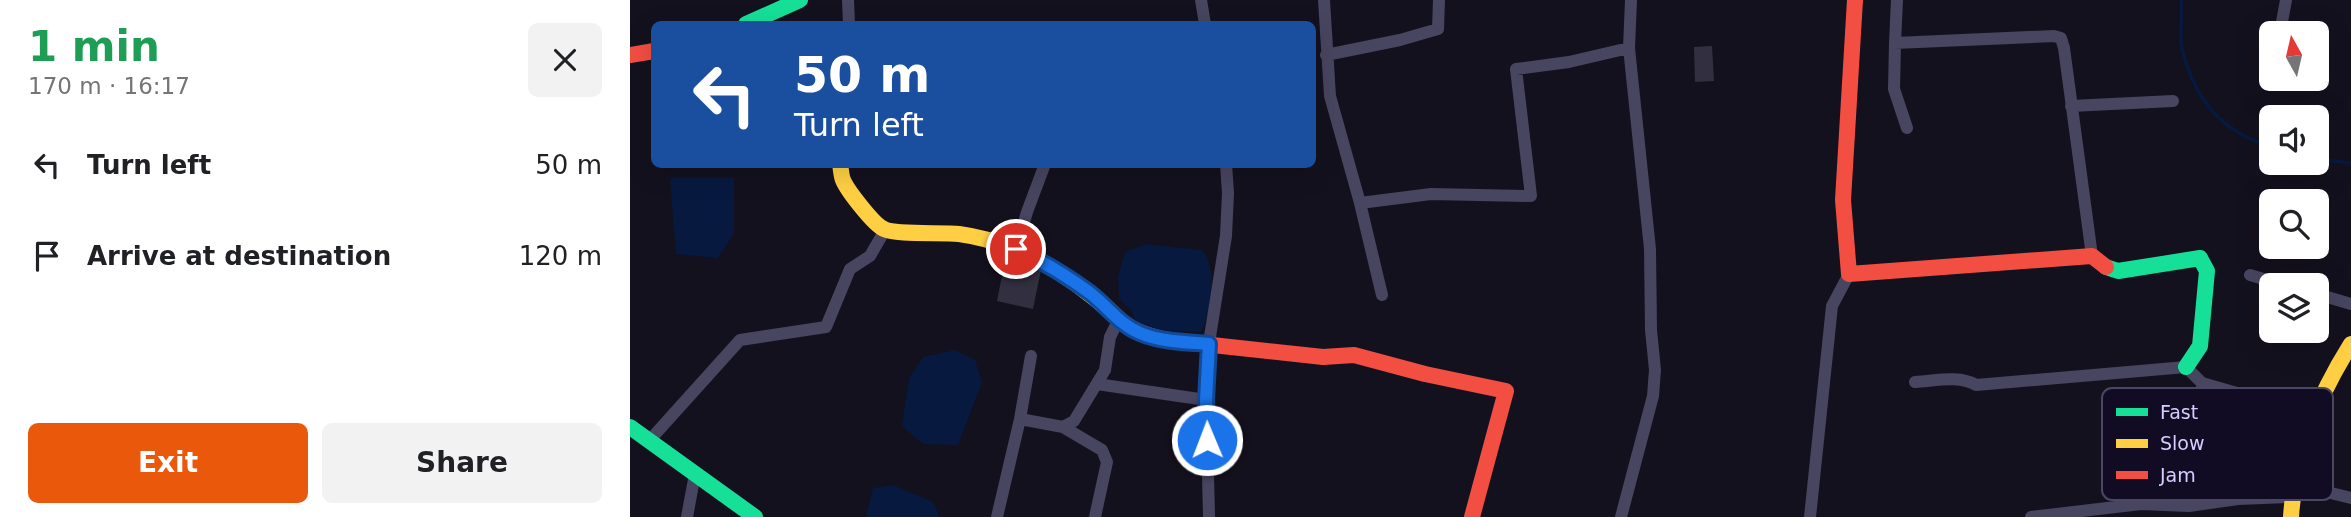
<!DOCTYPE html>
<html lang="en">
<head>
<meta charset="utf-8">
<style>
	body { margin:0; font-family:"DejaVu Sans",sans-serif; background:#f2f2f2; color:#202124; height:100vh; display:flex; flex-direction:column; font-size:26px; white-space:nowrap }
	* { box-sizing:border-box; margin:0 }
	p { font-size:23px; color:#757577 }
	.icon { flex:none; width:38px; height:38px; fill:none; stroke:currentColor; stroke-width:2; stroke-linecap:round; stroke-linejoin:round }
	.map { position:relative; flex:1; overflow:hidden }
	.drawer { display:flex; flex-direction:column; background:#fff; width:630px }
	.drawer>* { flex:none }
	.hud { position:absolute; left:21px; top:21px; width:665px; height:147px; border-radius:10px; box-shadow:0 7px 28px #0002; background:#1a4fa0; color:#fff; overflow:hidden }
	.needle { width:46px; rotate:352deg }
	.fabs { position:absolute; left:1629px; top:21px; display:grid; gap:14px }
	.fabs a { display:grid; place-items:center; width:70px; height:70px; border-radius:10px; background:#fff; box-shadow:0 7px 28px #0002; font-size:35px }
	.pin { position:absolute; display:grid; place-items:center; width:60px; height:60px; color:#fff; margin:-30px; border:4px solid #fff; border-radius:50%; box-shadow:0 2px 7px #0007 }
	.me { position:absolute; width:77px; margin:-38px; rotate:359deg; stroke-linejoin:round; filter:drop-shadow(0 0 5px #0008) }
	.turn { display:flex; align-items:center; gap:24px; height:147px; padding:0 28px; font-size:32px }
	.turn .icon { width:91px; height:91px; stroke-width:2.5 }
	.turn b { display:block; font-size:49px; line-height:60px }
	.round { display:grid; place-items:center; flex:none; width:74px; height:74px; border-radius:10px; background:#f2f2f2 }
	.head { display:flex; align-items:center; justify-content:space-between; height:119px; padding:0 28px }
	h1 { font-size:42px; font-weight:700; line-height:52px; color:#1e9e55 }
	.action { display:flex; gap:14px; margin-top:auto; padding:14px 28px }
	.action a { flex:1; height:80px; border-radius:10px; background:#ea580c; color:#fff; font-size:28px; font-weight:700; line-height:80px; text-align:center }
	.action a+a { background:#f2f2f2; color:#202124 }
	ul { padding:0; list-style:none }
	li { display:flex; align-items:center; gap:21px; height:91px; padding:0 28px }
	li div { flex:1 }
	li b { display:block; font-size:26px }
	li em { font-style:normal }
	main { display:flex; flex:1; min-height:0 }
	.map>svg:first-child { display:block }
	.water { fill:#07193f }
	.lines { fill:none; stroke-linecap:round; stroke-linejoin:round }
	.stream { stroke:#07193f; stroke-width:3.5 }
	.building { fill:#322f40 }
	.street { stroke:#47455f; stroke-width:12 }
	.fast { stroke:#16e098; stroke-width:16 }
	.slow { stroke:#ffcf43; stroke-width:16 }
	.jam { stroke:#f24e42; stroke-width:16 }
	.route-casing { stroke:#114b97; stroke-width:18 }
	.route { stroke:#1a73e8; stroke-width:12 }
	.key { fill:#110c23; stroke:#4c4665; stroke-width:2 }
	.key-label { font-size:19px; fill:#d5ceff }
</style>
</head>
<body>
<main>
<section class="drawer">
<div class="head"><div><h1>1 min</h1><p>170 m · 16:17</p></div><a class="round"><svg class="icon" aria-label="close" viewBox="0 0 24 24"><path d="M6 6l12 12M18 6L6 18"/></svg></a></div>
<ul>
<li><svg class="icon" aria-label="left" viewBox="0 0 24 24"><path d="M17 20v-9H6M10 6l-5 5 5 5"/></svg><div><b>Turn left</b></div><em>50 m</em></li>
<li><svg class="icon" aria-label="arrive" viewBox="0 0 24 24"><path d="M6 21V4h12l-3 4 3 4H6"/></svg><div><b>Arrive at destination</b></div><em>120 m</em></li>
</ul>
<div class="action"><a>Exit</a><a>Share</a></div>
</section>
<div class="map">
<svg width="1721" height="517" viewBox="0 0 1721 517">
	<rect width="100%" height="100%" fill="#14111e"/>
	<!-- water -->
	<path class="water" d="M40 178H104V233L88 258 46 254Z
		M516 244 572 250C588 271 582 309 571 332L517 330 507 324 501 310 489 299 488 277 495 252Z
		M325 350 345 360 352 382 328 445 293 444 272 426 279 378 293 357Z
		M263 485 303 502 310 517H236L243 488Z"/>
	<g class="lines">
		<!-- stream -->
		<path class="stream" d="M1551 0C1553 16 1549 33 1552 49 1565 100 1591 132 1642 147
			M1687 159 1721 163"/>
	</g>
	<!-- building -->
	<path class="building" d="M1082 46 1084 81 1065 82 1064 47Z
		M377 250 394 253 391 272 401 274 403 264 412 265 403 309 367 301Z"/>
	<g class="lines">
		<!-- street -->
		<path class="street" d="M218 0 219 24
			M571 0 575 24
			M694 0 700 96 730 203 752 295
			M1267 0 1265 43 1424 36 1431 38 1434 48 1462 256
			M1650 33 1656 0
			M1265 43 1264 89 1277 128
			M696 55 770 40 808 29 809 0
			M1441 106 1543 101
			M730 203 801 194 901 196 886 69 939 62 999 48
			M386 249 397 212 415 164
			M1620 275 1654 285
			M1687 294 1721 304
			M1285 382C1305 381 1329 375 1346 385L1556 367 1572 383V439L1583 502
			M1572 383 1684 415
			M467 384 576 400
			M390 419 433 427 444 421 475 370 480 337 489 319
			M433 427 472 450 477 462 465 517
			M19 441 110 340 196 327 220 269 240 256 255 230
			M1664 484 1721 498
			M57 517 65 474
			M367 517 390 419 401 356
			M579 517 576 386 579 343 596 236 598 193 596 164
			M991 517 1023 396 1025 370 1021 330 1020 249 999 48 1001 0
			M1180 517 1202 306 1219 274
			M1401 517 1511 504 1559 506 1608 499 1661 497"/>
		<!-- fast -->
		<path class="fast" d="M116 24 170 0
			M1476 267 1488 271 1570 258 1577 271 1570 346 1556 367
			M0 427 125 517"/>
		<!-- slow -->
		<path class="slow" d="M210 164C211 169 211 175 213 180 217 190 244 225 254 229 265 235 313 232 329 234 389 242 439 275 483 314
			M1661 517C1665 453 1687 398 1721 344"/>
		<!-- jam -->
		<path class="jam" d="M1225 0 1213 200 1219 274 1462 256 1476 267
			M0 55 24 51
			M483 314C500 330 514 335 536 340L693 357 724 355 795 374 876 391 842 517"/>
	</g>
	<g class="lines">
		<!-- route casing -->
		<g class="route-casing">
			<path id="route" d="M386 249C412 261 437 276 460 293 477 306 490 325 510 333 531 342 556 342 579 344L576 400 577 440"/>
		</g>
		<!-- route -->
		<use href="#route" class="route"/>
	</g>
	<!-- legend -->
	<rect x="1472" y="388" width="231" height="112" rx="10" class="key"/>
	<rect x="1486" y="408" width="32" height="8" fill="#16e098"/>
	<rect x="1486" y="439" width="32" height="9" fill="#ffcf43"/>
	<rect x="1486" y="471" width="32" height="8" fill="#f24e42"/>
	<g class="key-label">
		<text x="1530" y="419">Fast</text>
		<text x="1530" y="450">Slow</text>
		<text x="1530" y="482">Jam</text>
	</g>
</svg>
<div class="fabs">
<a><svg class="needle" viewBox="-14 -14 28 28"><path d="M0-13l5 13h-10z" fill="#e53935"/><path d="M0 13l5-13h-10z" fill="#757577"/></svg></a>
<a><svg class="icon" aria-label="sound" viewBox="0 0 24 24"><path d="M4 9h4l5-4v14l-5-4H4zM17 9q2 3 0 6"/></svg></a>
<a><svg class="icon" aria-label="search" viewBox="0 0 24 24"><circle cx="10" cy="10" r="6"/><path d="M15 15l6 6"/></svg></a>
<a><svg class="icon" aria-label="layers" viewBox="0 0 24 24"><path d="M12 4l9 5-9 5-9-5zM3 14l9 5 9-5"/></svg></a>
</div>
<div class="pin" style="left:386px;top:249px;background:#d93025"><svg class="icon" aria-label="arrive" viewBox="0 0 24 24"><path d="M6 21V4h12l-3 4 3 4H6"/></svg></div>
<svg class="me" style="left:577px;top:440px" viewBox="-20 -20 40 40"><circle r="17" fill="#1a73e8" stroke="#fff" stroke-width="3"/><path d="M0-11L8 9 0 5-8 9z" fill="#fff"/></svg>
<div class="hud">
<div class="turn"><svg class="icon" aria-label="left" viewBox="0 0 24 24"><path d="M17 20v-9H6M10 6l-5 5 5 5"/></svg><div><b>50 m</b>Turn left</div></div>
</div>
</div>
</main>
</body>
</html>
